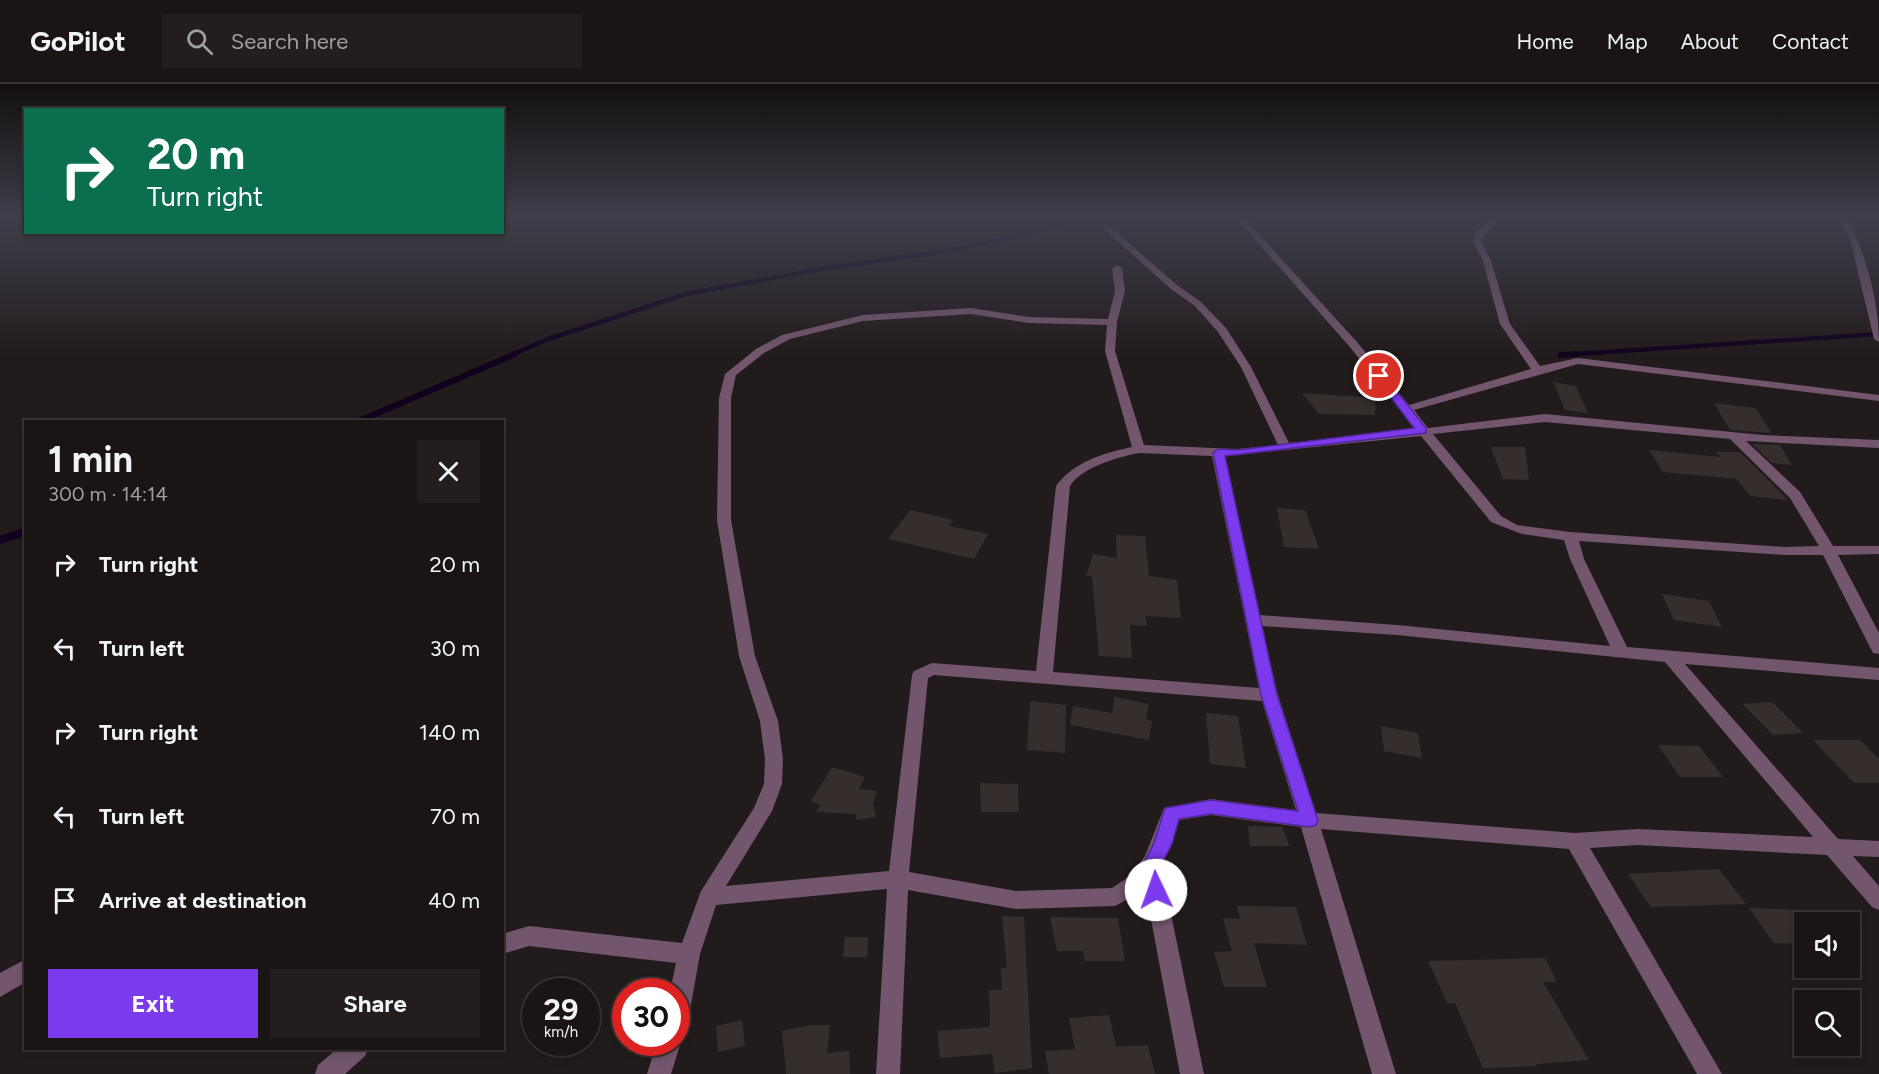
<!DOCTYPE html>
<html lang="en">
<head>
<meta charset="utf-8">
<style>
	body { margin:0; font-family:Figtree,sans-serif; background:#231d1e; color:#f1f3f6; height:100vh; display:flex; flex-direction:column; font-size:22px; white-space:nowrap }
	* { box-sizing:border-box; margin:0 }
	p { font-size:20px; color:#9f9ea0 }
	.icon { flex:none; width:33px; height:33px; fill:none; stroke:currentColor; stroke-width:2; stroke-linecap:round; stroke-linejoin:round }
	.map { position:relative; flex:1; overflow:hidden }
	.sheet { position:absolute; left:24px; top:336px; width:480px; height:630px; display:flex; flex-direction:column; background:#1a1415; border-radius:0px; box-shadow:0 3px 9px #0003,0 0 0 2px #383334 }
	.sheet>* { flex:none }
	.top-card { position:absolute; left:24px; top:24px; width:480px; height:126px; border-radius:0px; box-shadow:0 3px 9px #0003,0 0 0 2px #383334; background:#0b6e4f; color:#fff; overflow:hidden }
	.tools { position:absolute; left:1794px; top:828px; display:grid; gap:12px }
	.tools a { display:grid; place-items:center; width:66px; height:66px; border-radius:0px; background:#1a1415; box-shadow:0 3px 9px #0003,0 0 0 2px #383334; font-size:30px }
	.speed { position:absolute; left:522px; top:894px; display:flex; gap:12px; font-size:30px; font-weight:700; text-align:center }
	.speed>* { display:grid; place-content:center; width:78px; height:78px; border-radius:50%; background:#1a1415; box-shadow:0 3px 9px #0003,0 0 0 2px #383334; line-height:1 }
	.speed small { font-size:15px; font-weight:400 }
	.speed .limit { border:9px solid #d22; background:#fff; color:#111 }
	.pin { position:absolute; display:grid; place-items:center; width:51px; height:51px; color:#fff; margin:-26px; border:3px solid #fff; border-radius:50%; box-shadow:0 2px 6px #0007 }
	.me { position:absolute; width:66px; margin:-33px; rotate:357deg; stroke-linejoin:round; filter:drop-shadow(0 0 4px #0008) }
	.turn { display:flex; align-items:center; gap:21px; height:126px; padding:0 24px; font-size:27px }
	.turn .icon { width:78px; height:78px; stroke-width:2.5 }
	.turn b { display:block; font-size:42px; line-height:51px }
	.round { display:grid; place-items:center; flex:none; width:63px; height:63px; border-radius:0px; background:#231d1e }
	.head { display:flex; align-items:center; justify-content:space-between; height:102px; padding:0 24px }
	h1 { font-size:36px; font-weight:700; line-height:45px }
	.cta { display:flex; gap:12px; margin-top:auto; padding:12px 24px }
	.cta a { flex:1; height:69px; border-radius:0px; background:#7c3aed; color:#fff; font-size:24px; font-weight:700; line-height:69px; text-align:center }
	.cta a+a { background:#231d1e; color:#f1f3f6 }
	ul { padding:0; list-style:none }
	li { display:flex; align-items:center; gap:18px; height:84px; padding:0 24px }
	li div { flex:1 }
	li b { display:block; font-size:22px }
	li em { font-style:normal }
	header { display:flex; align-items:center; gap:36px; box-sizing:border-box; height:84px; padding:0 30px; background:#1a1415; border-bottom:2px solid #383334 }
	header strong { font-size:28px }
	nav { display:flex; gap:33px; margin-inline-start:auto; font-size:21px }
	.search { width:420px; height:54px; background:#231d1e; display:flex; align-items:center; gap:15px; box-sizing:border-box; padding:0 21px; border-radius:0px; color:#9f9ea0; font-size:22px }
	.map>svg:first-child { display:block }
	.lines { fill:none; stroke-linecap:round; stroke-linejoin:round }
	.stream-far2 { stroke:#11011e; stroke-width:4.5 }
	.stream-far1 { stroke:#11011e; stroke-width:6 }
	.stream { stroke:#11011e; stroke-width:8 }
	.building { fill:#362e2d }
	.minor { fill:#73566d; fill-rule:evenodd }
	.route { fill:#7c3aed; stroke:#51269a; stroke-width:1.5 }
</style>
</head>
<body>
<header>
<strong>GoPilot</strong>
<div class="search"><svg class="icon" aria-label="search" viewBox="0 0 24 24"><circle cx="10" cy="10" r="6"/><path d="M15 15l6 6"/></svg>Search here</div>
<nav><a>Home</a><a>Map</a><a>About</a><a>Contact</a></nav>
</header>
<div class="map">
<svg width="1879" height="990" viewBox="0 0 1879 990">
	<rect width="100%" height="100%" fill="#221b1c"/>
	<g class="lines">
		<!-- stream-far2 -->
		<path class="stream-far2" d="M511 271 548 255 686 210 822 185 953 166 1056 143 1067 135
			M1561 271 1879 250"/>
		<!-- stream-far1 -->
		<path class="stream-far1" d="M1561 271 1577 270
			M357 338 515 270
			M20 449 26 447"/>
		<!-- stream -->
		<path class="stream" d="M0 456 24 448"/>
	</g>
	<!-- building -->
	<path class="building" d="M1553 298 1576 302 1588 329 1565 326Z
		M1302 309 1376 314 1375 331 1319 330Z
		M1714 319 1755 324 1772 349 1730 346Z
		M1752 360 1780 361 1792 381 1772 379Z
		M1491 363H1525L1529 396 1503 395Z
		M1649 366 1721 373 1715 368H1740L1788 416 1750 412 1737 395 1663 388Z
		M1277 424 1305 426 1319 465 1284 463Z
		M910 426 953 436 949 442 988 450 974 475 888 455Z
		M1116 451 1145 452 1149 492 1177 496 1181 534 1145 532 1147 542 1130 541 1132 574 1099 572 1092 492H1086L1093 470 1117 474Z
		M1662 510 1709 517 1722 543 1674 536Z
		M1115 613 1149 620 1146 636 1152 637 1149 656 1070 641 1073 622 1112 629Z
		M1030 617 1066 621 1065 669 1027 666Z
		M1772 618 1803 649 1773 651 1742 620Z
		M1206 629 1238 632 1246 684 1210 680Z
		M1381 642 1418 649 1422 674 1384 667Z
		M1813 656H1860L1879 675V699H1854Z
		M1658 661 1699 662 1723 693H1680Z
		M832 683 865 693 859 705 877 707 873 720 876 733 856 736 855 730 816 728 820 721 811 717Z
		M980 699 1018 700 1019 728H981Z
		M1248 742 1282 743 1289 762H1250Z
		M1719 785 1746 820 1651 823 1628 790Z
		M1237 822 1296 823 1307 861 1254 859 1267 903H1224L1214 868 1232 867 1223 834 1240 835Z
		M1749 824 1804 826V860L1774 859Z
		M1002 832 1024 833 1032 984 995 989 992 970 940 974 937 947 990 943 989 906H1002L1001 884H1007Z
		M1050 833 1118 834 1125 877H1085L1083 867H1057Z
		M845 853H868L867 873H843Z
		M1545 874 1557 898H1543L1589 976 1536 980 1537 982 1483 984 1455 919 1448 920 1428 877Z
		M1109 931 1116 963 1148 961 1155 990H1049L1045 967 1075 965 1069 934Z
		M742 936 745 962 718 968 716 942Z
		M810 941H830L827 969 849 967 850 990H786L782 947Z"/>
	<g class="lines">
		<!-- minor -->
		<path class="minor" d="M1237 135H1245L1357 258 1409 321 1531 285 1500 240 1483 177 1473 157 1476 149 1490 135H1498L1481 157 1491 177 1510 240 1540 282 1578 274 1879 311V317L1578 280 1414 326 1428 344 1545 330 1763 351 1879 356V364L1746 357 1800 408 1833 462H1879V470L1838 471 1879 549V570L1873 569 1871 565 1823 471H1785L1579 457 1584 475 1627 563 1879 584V596L1685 580 1838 755 1879 757V773L1853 772 1879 802V826L1872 823 1827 771 1638 761 1590 764 1722 990H1697L1569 765 1321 745 1396 990H1372L1301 743 1211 731 1179 736 1161 782 1204 990H1180L1145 803 1134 812 1115 822 1016 825 908 806 900 990H876L887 805 716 821 700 870 688 937 684 945 676 948V908H670L676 879 529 862 502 870V850L529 842 682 859 701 807 754 724 764 700 765 675 760 637 739 572 717 436 719 314 725 290 756 265 782 251 863 231 971 224 1029 233 1108 235 1115 207 1112 184 1117 181 1122 184 1125 207 1117 238 1115 267 1144 361 1237 365 1278 361 1241 283 1218 248 1195 222 1171 205 1104 145 1103 143 1107 140 1177 201 1201 218 1226 244 1251 283 1289 359 1416 345 1349 262ZM971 230 1029 239 1107 241 1105 267 1132 363C1104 369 1073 378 1056 402L1036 587 932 579 914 587 912 591 889 787 726 802 772 727 782 700 783 675 778 637 755 572 731 436V314L736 291 764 269 790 255 863 237ZM1545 338 1730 355 1790 414 1819 462 1785 463 1570 448 1517 441 1501 432 1433 350ZM1421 352 1491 438 1522 450 1564 456 1570 475 1610 562 1397 541 1259 531 1225 372ZM1139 369 1212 372 1259 604 1053 588 1070 402C1082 383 1118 373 1139 369ZM1261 542 1397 551 1665 578 1813 753 1638 745 1575 749 1316 729 1278 611ZM934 591 1262 617 1296 726 1211 715 1164 724 1145 772 1130 792 1112 804 1016 807 909 788 928 594Z
			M1840 135H1848C1866 172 1879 217 1879 258L1874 255 1851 159Z
			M26 875V898L0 913V889Z
			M676 949 681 958 671 990H647L657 958H676Z
			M338 964H369L365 972 345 990H315L318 981Z"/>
	</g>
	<!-- sky -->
	<linearGradient id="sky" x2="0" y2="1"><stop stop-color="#130f0f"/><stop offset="0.49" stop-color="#3e3f4b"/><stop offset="1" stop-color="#3e3f4b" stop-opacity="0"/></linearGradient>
	<rect width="1879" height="273" fill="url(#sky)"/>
	<!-- route -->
	<path class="route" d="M1376 290H1383L1426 344V349L1225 372 1277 611 1318 736 1316 741 1310 743 1211 730 1179 735 1172 760 1160 783 1165 806 1162 811 1156 814 1149 811 1142 783 1154 759 1165 724 1211 716 1298 727 1261 611 1213 369 1218 365 1238 366 1414 344 1376 294Z"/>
</svg>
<div class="tools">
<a><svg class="icon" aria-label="sound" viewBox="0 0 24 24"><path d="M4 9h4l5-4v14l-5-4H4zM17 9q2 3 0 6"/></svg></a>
<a><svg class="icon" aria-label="search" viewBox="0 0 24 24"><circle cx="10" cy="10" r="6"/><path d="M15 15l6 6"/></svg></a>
</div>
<div class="speed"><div>29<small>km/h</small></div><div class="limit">30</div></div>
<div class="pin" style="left:1379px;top:292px;background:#d93025"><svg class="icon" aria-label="arrive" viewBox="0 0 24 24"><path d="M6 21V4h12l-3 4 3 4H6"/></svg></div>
<svg class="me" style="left:1156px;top:806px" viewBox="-20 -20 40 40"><circle r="19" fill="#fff"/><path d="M0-13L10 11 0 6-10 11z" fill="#7c3aed"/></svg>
<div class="top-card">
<div class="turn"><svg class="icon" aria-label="right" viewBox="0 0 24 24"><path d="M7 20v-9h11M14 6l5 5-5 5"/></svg><div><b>20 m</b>Turn right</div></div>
</div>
<section class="sheet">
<div class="head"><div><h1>1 min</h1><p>300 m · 14:14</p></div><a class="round"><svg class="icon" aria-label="close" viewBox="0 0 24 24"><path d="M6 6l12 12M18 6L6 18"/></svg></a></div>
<ul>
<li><svg class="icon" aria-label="right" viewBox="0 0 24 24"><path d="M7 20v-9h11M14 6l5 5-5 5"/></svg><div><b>Turn right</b></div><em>20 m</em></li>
<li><svg class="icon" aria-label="left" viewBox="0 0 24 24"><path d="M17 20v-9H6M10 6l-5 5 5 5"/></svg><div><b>Turn left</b></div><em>30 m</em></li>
<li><svg class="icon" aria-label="right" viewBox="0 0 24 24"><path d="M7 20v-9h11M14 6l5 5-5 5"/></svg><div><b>Turn right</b></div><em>140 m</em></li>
<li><svg class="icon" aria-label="left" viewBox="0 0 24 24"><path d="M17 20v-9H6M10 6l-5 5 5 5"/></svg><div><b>Turn left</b></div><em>70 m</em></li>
<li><svg class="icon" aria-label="arrive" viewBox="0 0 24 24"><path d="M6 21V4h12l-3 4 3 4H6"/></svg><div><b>Arrive at destination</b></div><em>40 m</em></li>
</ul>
<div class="cta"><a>Exit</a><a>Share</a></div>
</section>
</div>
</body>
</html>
